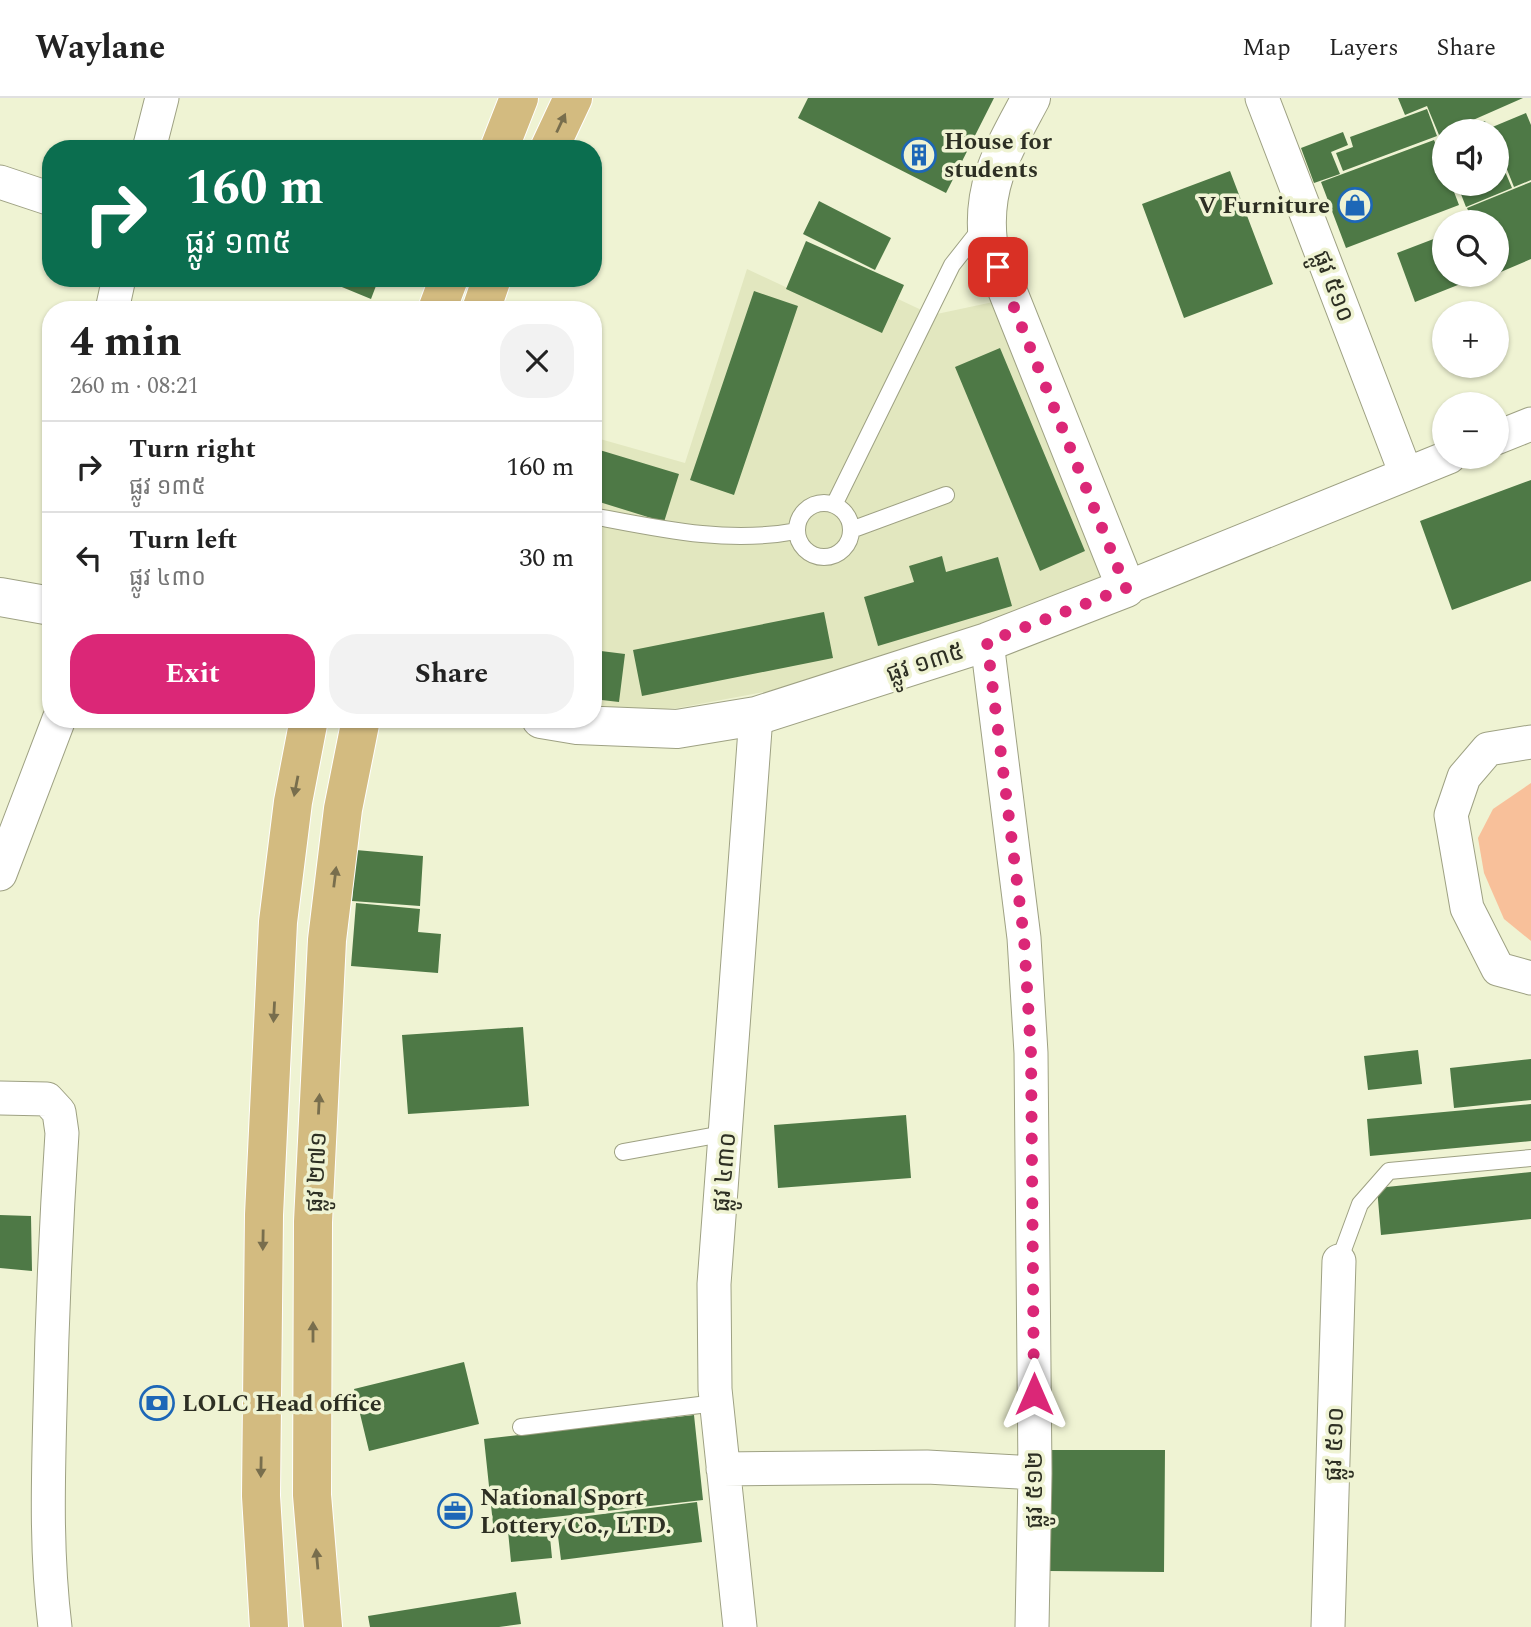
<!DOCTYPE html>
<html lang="en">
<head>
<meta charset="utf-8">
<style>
	body { margin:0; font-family:Spectral,"Noto Sans Khmer",serif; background:#f2f2f2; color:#222; height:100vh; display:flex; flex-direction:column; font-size:26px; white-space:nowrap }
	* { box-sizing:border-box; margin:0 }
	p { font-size:23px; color:#767676 }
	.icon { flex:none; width:38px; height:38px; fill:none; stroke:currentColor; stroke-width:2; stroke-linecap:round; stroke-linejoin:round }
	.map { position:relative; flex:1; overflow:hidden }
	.drawer { position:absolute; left:42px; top:203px; width:560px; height:427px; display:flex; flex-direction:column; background:#fff; border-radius:28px; box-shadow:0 2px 5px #0004 }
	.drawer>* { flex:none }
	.hud { position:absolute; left:42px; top:42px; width:560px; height:147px; border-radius:28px; box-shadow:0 2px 5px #0004; background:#0b6e4f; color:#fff; overflow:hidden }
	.controls { position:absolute; left:1432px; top:21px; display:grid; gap:14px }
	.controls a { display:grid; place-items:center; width:77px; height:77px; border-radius:50%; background:#fff; box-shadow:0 2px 5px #0004; font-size:35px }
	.pin { position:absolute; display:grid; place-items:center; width:60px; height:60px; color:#fff; margin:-30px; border-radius:14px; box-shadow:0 4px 10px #0006 }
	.me { position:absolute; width:77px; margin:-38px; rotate:0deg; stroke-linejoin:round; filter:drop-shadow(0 0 5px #0008) }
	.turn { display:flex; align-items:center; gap:24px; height:147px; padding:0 28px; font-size:32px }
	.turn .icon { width:91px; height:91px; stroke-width:2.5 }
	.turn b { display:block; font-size:49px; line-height:60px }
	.round { display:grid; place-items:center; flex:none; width:74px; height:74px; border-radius:28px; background:#f2f2f2 }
	.headline { display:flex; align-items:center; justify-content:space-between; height:119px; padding:0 28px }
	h1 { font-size:42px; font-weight:700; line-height:52px }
	.primary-button { display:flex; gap:14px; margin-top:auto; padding:14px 28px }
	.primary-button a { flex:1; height:80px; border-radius:28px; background:#db2777; color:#fff; font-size:28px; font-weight:700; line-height:80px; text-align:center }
	.primary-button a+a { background:#f2f2f2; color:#222 }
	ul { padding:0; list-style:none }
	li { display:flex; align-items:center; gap:21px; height:91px; padding:0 28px; border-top:2px solid #e0e0e0 }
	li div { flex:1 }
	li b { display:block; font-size:26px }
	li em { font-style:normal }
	header { display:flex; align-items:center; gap:42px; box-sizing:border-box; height:98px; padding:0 35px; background:#fff; border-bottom:2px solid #e0e0e0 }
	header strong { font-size:33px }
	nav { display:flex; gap:38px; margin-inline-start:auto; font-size:24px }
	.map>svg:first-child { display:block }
	.built { fill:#e2e7bf }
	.green { fill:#f8c09a }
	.building { fill:#4e7946 }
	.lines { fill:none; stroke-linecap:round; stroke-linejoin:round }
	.lane-casing { stroke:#9ea183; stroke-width:18 }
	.street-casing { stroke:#9ea183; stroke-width:35 }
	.secondary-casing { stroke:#9ea183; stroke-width:40 }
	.primary-casing { stroke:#fff; stroke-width:40 }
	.lane { stroke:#fff; stroke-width:16 }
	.street { stroke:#fff; stroke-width:33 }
	.secondary { stroke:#fff; stroke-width:38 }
	.primary { stroke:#d3bb80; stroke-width:38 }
	.oneway { fill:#786e4d }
	.route { stroke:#db2777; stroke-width:12; stroke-dasharray:0 21.6 }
	.labels { text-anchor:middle; stroke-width:7; stroke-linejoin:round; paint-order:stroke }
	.poi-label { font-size:24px; font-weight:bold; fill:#2d2f23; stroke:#eff3d3; text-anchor:start }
	.street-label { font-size:24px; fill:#2d2f23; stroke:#eff3d3 }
</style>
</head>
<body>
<header>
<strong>Waylane</strong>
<nav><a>Map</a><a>Layers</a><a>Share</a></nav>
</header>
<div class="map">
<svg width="1531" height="1529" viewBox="0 0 1531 1529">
	<rect width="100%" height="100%" fill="#eff3d3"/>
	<!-- built -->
	<path class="built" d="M747 171 882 234 898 201 932 217 998 203 1104 482 975 533 770 593 678 610 593 616V339L685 365Z"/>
	<!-- green -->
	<path class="green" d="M1531 685V843L1504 821 1484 775 1478 740 1493 711Z"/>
	<!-- building -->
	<path class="building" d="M808 0H994L946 95 798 20Z
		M1398 0H1523L1439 37 1427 8 1405 17Z
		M1427 11 1437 38 1343 73 1336 55 1353 49 1350 39Z
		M1526 15 1531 27V82L1514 89 1496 44V33L1490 30Z
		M1485 23 1489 33H1460Z
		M1343 34 1348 47 1331 54 1340 76 1314 85 1301 50Z
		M1434 42 1444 67V86H1451L1459 107 1346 150 1321 84Z
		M1496 52 1512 90 1466 109 1457 86H1496Z
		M1230 73 1273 186 1184 220 1142 106Z
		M1531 84V161L1496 176V124H1473L1467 110Z
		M819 103 891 140 875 172 803 136Z
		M1444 137V177H1483L1415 204 1397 155Z
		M806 143 904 187 882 235 786 191Z
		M320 180H379L371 201Z
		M754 193 798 208 734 397 690 382Z
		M1000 250 1085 453 1040 473 955 269Z
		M593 350 679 376 664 424 593 402Z
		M1531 382V483L1452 512 1420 423Z
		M942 458 946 474 998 459 1012 508 878 548 864 499 914 484 909 468Z
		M824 514 833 560 642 598 633 552Z
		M593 552 625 556 619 604 593 601Z
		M356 752 423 758 420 808 352 803Z
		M356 805 420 811 418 834 441 836 438 875 351 868Z
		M523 929 529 1008 408 1016 402 937Z
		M1418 952 1422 986 1368 992 1364 958Z
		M1531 961V1002L1454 1010 1450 970Z
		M1531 1006V1043L1370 1058 1367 1021Z
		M906 1017 911 1080 778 1090 774 1027Z
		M1531 1074V1121L1381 1137 1377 1090Z
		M0 1117 31 1118 32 1173 0 1170Z
		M464 1264 479 1326 369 1353 354 1291Z
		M694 1317 703 1402 493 1426 484 1341Z
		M1050 1352H1165L1164 1474 1049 1473Z
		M697 1404 702 1444 561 1462 556 1422Z
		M549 1429 552 1460 511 1464 508 1433Z
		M516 1494 521 1526 499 1529H370L368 1518Z"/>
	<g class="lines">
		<!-- lane casing -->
		<g class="lane-casing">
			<path id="lane" d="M797 432a27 27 0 1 1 54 0a27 27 0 1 1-54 0Z
				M834 407 952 167 982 129
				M593 418C661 431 728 446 797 433
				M851 432 946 397
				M623 1054 728 1035
				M1339 1163 1360 1106 1389 1073 1531 1060
				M521 1329 716 1305"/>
		</g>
		<!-- street casing -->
		<g class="street-casing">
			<path id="street" d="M1262 0 1406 376
				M149 51 162 0
				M0 84 51 101
				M112 212 119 180
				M1496 340 1531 326
				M1126 490 1449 359
				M987 544 1024 840 1031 955 1035 1375 1032 1529
				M1531 644 1488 651 1464 679 1451 717 1467 810 1498 871 1531 880
				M0 776 59 621
				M0 1000 47 1001 59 1014 62 1035C56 1127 52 1219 50 1311 48 1385 46 1456 55 1529
				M723 1371 927 1369 1035 1375
				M740 1529 715 1291 714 1186 756 618
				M1328 1529 1339 1163"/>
		</g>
		<!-- secondary casing -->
		<g class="secondary-casing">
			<path id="secondary" d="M0 499 51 508
				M541 621 577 627 677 631 756 618 987 544 1126 490 988 144C981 86 1005 49 1031 0"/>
		</g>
		<!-- primary casing -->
		<g class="primary-casing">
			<path id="primary" d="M499 51 519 0
				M549 51 573 0
				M437 212 449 180
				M481 212 492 180
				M269 1529 261 1398 264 1117 278 824 293 704 309 621
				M323 1529 312 1397 313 1124 327 842 343 711 361 621"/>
		</g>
		<!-- lane -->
		<use href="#lane" class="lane"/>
		<!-- street -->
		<use href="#street" class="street"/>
		<!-- secondary -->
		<use href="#secondary" class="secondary"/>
		<!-- primary -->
		<use href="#primary" class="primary"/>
	</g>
	<!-- one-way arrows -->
	<defs><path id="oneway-solid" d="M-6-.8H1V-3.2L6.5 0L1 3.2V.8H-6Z" transform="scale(1.75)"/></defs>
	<g class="oneway">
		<use href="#oneway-solid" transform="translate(561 25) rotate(-65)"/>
		<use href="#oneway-solid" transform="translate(296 688) rotate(101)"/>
		<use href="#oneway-solid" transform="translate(335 779) rotate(-83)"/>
		<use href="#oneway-solid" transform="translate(274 914) rotate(93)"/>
		<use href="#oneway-solid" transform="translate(319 1006) rotate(-87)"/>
		<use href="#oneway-solid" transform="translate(263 1142) rotate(91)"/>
		<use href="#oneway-solid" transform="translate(313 1234) rotate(-90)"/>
		<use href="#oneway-solid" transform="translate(261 1369) rotate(91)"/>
		<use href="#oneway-solid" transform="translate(317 1461) rotate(-95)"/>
	</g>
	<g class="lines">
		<!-- route -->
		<path class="route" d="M998 169 1126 490 987 544 1024 840 1031 955 1034 1296"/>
	</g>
	<!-- icons -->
	<defs>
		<g id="building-ring" transform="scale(1.75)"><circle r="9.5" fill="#eff3d3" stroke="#1d67b7" stroke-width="1.5"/><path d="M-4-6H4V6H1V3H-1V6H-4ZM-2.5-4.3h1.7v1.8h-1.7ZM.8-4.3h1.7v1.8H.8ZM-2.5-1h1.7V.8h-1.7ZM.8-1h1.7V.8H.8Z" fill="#1d67b7"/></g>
		<g id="shop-ring" transform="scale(1.75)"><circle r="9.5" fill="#eff3d3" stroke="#1d67b7" stroke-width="1.5"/><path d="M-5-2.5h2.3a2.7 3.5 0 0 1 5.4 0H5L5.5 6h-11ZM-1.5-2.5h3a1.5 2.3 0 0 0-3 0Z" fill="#1d67b7"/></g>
		<g id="bank-ring" transform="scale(1.75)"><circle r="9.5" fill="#eff3d3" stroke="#1d67b7" stroke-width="1.5"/><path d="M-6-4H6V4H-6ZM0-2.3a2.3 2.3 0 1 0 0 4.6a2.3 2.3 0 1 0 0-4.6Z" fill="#1d67b7"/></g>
		<g id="office-ring" transform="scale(1.75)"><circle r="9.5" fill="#eff3d3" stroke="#1d67b7" stroke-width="1.5"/><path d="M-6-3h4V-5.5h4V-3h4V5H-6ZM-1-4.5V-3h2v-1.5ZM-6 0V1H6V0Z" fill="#1d67b7"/></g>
	</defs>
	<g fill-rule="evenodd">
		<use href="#building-ring" x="919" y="57"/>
		<use href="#shop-ring" x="1355" y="107"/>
		<use href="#bank-ring" x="157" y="1305"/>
		<use href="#office-ring" x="455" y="1413"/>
	</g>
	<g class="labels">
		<!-- poi labels -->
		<g class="poi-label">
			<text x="944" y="51">House for<tspan x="944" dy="28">students</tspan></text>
			<text x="1330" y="115" text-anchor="end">V Furniture</text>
			<text x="182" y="1313">LOLC Head office</text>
			<text x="480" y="1407">National Sport<tspan x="480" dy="28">Lottery Co., LTD.</tspan></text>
		</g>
		<!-- street labels -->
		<g class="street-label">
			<text transform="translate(1334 188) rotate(69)" y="8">ផ្លូវ ៥១០</text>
			<text transform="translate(925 564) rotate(-18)" y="8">ផ្លូវ ១៣៥</text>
			<text transform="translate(316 1074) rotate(-87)" y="8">ផ្លូវ ២៧១</text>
			<text transform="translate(724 1074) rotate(-85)" y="8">ផ្លូវ ៤៣០</text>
			<text transform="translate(1334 1346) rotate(-88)" y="8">ផ្លូវ ៥១០</text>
			<text transform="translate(1034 1392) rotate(-90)" y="8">ផ្លូវ ៥១២</text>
		</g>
	</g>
</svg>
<div class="controls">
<a><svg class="icon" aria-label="sound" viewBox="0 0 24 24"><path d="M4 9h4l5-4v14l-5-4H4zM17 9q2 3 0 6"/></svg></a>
<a><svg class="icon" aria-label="search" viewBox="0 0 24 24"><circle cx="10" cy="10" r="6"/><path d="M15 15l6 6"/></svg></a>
<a>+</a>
<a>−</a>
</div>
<div class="pin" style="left:998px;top:169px;background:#d93025"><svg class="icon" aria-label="arrive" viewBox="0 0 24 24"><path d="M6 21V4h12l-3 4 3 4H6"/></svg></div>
<svg class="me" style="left:1034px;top:1296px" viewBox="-20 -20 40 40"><path d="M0-17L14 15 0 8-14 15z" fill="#db2777" stroke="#fff" stroke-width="4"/></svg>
<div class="hud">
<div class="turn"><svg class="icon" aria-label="right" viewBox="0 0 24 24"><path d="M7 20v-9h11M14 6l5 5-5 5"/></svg><div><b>160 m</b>ផ្លូវ ១៣៥</div></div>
</div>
<section class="drawer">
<div class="headline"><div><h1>4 min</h1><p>260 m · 08:21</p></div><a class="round"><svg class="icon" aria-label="close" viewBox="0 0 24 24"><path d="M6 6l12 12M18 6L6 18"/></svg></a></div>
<ul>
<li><svg class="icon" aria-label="right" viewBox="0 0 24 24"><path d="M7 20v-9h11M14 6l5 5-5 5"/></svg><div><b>Turn right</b><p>ផ្លូវ ១៣៥</p></div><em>160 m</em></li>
<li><svg class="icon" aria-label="left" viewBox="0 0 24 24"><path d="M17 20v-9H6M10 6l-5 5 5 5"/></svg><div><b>Turn left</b><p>ផ្លូវ ៤៣០</p></div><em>30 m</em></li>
</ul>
<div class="primary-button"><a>Exit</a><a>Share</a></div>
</section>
</div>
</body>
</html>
